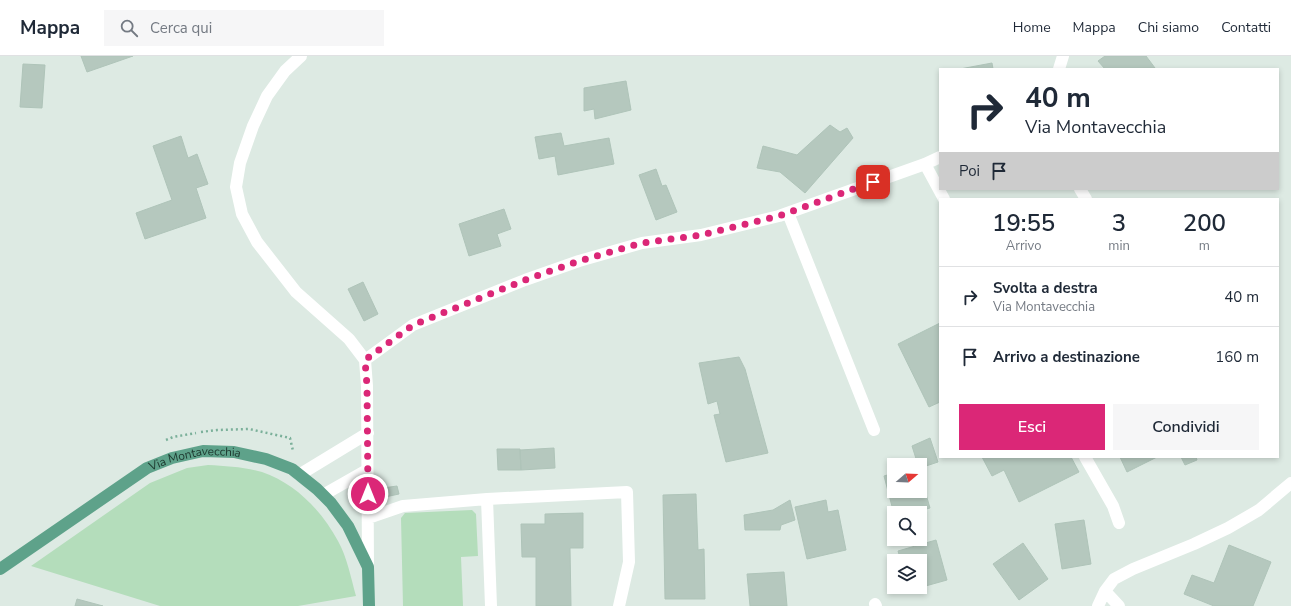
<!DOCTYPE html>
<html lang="it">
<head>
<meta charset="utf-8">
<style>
	body { margin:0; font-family:"Nunito Sans",sans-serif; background:#f6f6f7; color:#1f2937; height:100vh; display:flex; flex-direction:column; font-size:15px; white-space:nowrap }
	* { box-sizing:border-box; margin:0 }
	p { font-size:13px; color:#747a83 }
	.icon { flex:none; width:22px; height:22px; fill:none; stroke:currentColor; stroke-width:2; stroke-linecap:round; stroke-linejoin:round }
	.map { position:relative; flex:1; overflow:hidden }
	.sheet { position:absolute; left:939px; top:142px; width:340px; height:260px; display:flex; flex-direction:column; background:#fff; border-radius:0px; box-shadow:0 2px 6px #0003 }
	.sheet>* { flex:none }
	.hud { position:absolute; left:939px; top:12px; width:340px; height:122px; border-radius:0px; box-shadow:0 2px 6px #0003; background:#fff; color:#1f2937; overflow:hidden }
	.needle { width:26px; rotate:71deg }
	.buttons { position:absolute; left:887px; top:402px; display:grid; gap:8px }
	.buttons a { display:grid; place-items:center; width:40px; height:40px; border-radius:0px; background:#fff; box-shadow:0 2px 6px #0003; font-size:20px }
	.pin { position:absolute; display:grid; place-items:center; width:34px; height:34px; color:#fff; margin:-17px; border-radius:8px; box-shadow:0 2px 6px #0006 }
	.me { position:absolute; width:44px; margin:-22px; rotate:0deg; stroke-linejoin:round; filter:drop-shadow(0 0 3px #0008) }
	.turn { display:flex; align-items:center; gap:14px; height:84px; padding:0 20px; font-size:18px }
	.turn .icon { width:52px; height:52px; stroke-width:2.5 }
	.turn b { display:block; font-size:28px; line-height:34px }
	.then { display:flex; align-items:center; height:38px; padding:0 20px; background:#0003; gap:8px; font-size:15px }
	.eta { display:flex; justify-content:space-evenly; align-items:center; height:68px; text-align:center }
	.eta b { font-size:24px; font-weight:600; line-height:28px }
	.button { display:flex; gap:8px; margin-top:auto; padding:8px 20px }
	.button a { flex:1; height:46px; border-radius:0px; background:#db2777; color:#fff; font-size:16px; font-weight:600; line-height:46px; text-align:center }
	.button a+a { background:#f6f6f7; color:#1f2937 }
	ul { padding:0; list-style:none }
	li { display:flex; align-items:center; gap:12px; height:60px; padding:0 20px; border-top:1px solid #e0e1e3 }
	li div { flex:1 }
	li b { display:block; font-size:15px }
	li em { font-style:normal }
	header { display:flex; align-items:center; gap:24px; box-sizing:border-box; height:56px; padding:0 20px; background:#fff; border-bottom:1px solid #e0e1e3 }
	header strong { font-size:19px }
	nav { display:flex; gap:22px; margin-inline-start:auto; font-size:14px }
	.search { width:280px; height:36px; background:#f6f6f7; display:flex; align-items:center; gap:10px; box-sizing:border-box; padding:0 14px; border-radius:0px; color:#747a83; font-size:15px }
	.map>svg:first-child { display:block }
	.green { fill:#b4ddbb }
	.building { fill:#b5c8be; stroke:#afc4b9 }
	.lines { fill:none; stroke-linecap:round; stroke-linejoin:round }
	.path { stroke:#7bb09a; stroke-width:2.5; stroke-dasharray:2 3; stroke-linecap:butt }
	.minor { stroke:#fff; stroke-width:12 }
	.major { stroke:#5ea28a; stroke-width:12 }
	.route { stroke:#db2777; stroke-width:7; stroke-dasharray:0 12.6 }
	.labels { text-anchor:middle; stroke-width:3.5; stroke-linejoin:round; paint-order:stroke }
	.street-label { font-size:12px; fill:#1e3a30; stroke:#edf7f1 }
</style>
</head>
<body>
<header>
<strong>Mappa</strong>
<div class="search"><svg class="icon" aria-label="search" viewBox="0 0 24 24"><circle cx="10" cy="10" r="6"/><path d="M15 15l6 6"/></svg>Cerca qui</div>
<nav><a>Home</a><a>Mappa</a><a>Chi siamo</a><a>Contatti</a></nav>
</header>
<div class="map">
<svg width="1291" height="550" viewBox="0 0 1291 550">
	<rect width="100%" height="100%" fill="#ddeae3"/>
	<!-- green -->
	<path class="green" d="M208 409C226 410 245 411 262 416 295 427 322 455 338 485 347 501 351 522 356 540L298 550H160L31 510 150 427 187 412Z
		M472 454 476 458 478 500 461 501 463 550H403L401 462 405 457Z"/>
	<!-- building -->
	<path class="building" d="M81 0H133L87 16Z
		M1105 0H1146L1155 12 1105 13 1098 5Z
		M992 7 993 13H960Z
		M23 8 45 9 42 52 20 51Z
		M626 25 631 54 595 63 594 53 584 55V32Z
		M830 69 840 76 847 72 853 82 805 137 780 116 757 112 763 90 797 99Z
		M561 77 564 90 609 82 614 108 558 119 555 100 539 103 535 81Z
		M181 80 188 102 197 98 208 128 196 132 206 162 145 183 136 157 172 144 153 90Z
		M656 113 662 130 666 129 677 156 656 164 639 119Z
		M504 153 511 173 497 178 501 190 469 200 459 168Z
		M363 226 378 258 364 265 348 233Z
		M940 267V346L929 351 898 288Z
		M739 301 745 313 768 397 726 406 714 359 720 358 717 345 708 348 699 307Z
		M930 382 938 406 920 412V409H918L912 390Z
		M554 392 555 412 521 414 520 394Z
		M497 393H520L521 414H498Z
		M982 401H1071L1079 416 1019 446 1004 414 992 420Z
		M1120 401H1157L1127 416Z
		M1181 401H1196L1197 404 1185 409Z
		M894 417V435H920V418L930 452 912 457 894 458 884 420Z
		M397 430 399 438 385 441 383 432Z
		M696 438 698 494 704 493 705 543H665L663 439Z
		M790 444 795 464 781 469 780 474H745L744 459 773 454Z
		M826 444 828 456 838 454 846 494 807 503 795 451Z
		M583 457V492H570L571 550H536V501H522L521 468H545V458Z
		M1084 464 1091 508 1062 513 1055 468Z
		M936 484 947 524 922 531 920 528V505H901L898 495Z
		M1023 487 1048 523 1019 544 993 508Z
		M1229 489 1271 506 1253 550H1214L1184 538 1192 519 1214 527Z
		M784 516 787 550H750L747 518Z
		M77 543 103 550H75Z"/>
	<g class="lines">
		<!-- path -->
		<path class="path" d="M201 376 217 374 249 373 290 382 293 395
			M166 384 173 381 196 377"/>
		<!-- minor -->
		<path class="minor" d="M301 0 285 15 267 40 253 70 240 107 236 131 242 158 257 186 296 236 349 283 365 304 367 330 368 511
			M1059 13 1063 0
			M925 108 944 143
			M1080 133 1086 143
			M788 157 874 374
			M365 304 413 269 525 224 579 205 642 187 701 179 779 160 925 108 940 101
			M1085 401 1113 450 1119 467
			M299 419 368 377
			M323 439 367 414
			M487 443 627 436 629 506 619 550
			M368 462 403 450 487 443 491 550
			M1105 535 1119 550
			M875 548 876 550
			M1098 550 1105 535 1114 523 1133 513 1194 488 1228 472 1259 454 1291 427"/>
		<!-- major -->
		<path class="major" id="s1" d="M0 513 147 412 172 402 203 395 234 396 266 403 292 413 317 433 331 447 348 470 368 511 369 550"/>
	</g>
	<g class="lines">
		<!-- route -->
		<path class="route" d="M368 438 367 330 365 304 413 269 525 224 579 205 642 187 701 179 779 160 873 126"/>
	</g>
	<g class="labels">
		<!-- street labels -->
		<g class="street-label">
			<text dy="4" stroke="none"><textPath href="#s1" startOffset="228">Via Montavecchia</textPath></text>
		</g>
	</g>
</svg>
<div class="buttons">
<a><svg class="needle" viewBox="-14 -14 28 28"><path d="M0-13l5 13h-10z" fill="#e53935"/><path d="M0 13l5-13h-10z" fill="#747a83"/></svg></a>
<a><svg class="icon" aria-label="search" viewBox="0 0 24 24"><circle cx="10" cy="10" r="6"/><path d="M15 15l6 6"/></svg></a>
<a><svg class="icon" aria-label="layers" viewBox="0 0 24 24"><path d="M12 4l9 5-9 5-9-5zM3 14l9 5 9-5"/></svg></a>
</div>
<div class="pin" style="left:873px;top:126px;background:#d93025"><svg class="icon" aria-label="arrive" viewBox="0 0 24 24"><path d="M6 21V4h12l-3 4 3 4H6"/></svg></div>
<svg class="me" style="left:368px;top:438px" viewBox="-20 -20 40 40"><circle r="17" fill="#db2777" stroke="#fff" stroke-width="3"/><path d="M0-11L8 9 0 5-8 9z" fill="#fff"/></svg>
<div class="hud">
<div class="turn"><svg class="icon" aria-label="right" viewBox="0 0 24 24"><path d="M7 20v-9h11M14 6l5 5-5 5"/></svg><div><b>40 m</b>Via Montavecchia</div></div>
<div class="then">Poi<svg class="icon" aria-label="arrive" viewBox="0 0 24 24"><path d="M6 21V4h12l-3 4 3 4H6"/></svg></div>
</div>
<section class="sheet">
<div class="eta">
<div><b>19:55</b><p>Arrivo</p></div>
<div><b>3</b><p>min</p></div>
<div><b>200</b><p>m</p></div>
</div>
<ul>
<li><svg class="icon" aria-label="right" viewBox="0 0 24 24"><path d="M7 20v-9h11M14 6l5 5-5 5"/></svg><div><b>Svolta a destra</b><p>Via Montavecchia</p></div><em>40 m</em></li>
<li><svg class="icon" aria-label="arrive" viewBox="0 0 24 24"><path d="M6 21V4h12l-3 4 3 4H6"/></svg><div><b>Arrivo a destinazione</b></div><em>160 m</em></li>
</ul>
<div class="button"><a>Esci</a><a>Condividi</a></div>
</section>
</div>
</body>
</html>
